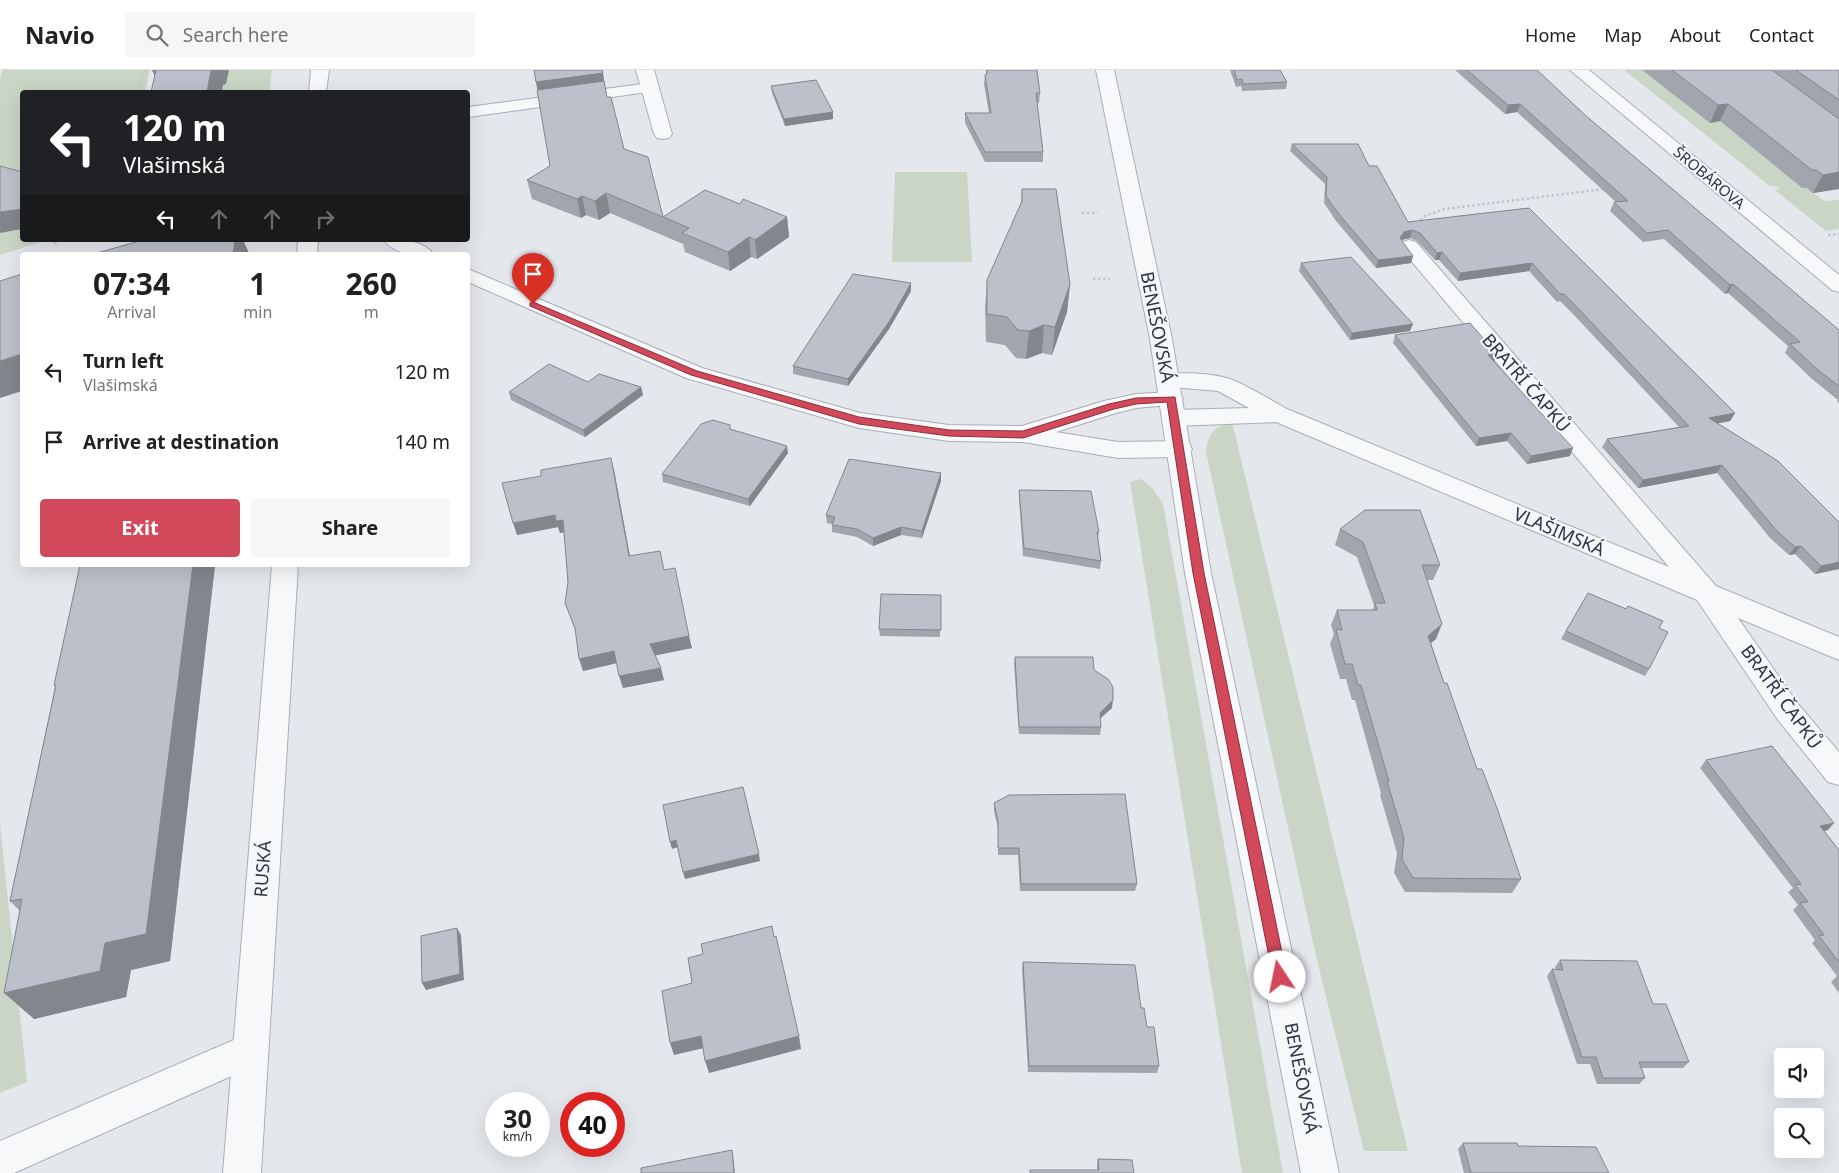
<!DOCTYPE html>
<html lang="en">
<head>
<meta charset="utf-8">
<style>
	body { margin:0; font-family:"Noto Sans",sans-serif; background:#f6f6f6; color:#202124; height:100vh; display:flex; flex-direction:column; font-size:19px; white-space:nowrap }
	* { box-sizing:border-box; margin:0 }
	p { font-size:16px; color:#757577 }
	.icon { flex:none; width:28px; height:28px; fill:none; stroke:currentColor; stroke-width:2; stroke-linecap:round; stroke-linejoin:round }
	.map { position:relative; flex:1; overflow:hidden }
	.details { position:absolute; left:20px; top:182px; width:450px; height:315px; display:flex; flex-direction:column; background:#fff; border-radius:5px; box-shadow:0 5px 20px #0002 }
	.details>* { flex:none }
	.hud { position:absolute; left:20px; top:20px; width:450px; height:152px; border-radius:5px; box-shadow:0 5px 20px #0002; background:#202124; color:#fff; overflow:hidden }
	.controls { position:absolute; left:1774px; top:978px; display:grid; gap:10px }
	.controls a { display:grid; place-items:center; width:50px; height:50px; border-radius:5px; background:#fff; box-shadow:0 5px 20px #0002; font-size:25px }
	.speed { position:absolute; left:485px; top:1022px; display:flex; gap:10px; font-size:25px; font-weight:700; text-align:center }
	.speed>* { display:grid; place-content:center; width:65px; height:65px; border-radius:50%; background:#fff; box-shadow:0 5px 20px #0002; line-height:1 }
	.speed small { font-size:12px; font-weight:400 }
	.speed .limit { border:8px solid #d22; background:#fff; color:#111 }
	.pin { position:absolute; display:grid; place-items:center; width:42px; height:42px; color:#fff; margin:-51px -21px; border-radius:50% 50% 50% 0; rotate:-45deg; box-shadow:0 0 5px #0007 }
	.pin .icon { rotate:45deg }
	.me { position:absolute; width:55px; margin:-28px; rotate:349deg; stroke-linejoin:round; filter:drop-shadow(0 0 4px #0008) }
	.turn { display:flex; align-items:center; gap:18px; height:105px; padding:0 20px; font-size:22px }
	.turn .icon { width:65px; height:65px; stroke-width:2.5 }
	.turn b { display:block; font-size:35px; line-height:42px }
	.lanes { display:flex; align-items:center; height:48px; padding:0 20px; background:#0003; justify-content:center; gap:25px; direction:ltr }
	.lanes .off { opacity:.35 }
	.eta { display:flex; justify-content:space-evenly; align-items:center; height:85px; text-align:center }
	.eta b { font-size:30px; font-weight:700; line-height:35px }
	.primary-button { display:flex; gap:10px; margin-top:auto; padding:10px 20px }
	.primary-button a { flex:1; height:58px; border-radius:5px; background:#d1495b; color:#fff; font-size:20px; font-weight:700; line-height:58px; text-align:center }
	.primary-button a+a { background:#f6f6f6; color:#202124 }
	ul { padding:0; list-style:none }
	li { display:flex; align-items:center; gap:15px; height:70px; padding:0 20px }
	li div { flex:1 }
	li b { display:block; font-size:19px }
	li em { font-style:normal }
	header { display:flex; align-items:center; gap:30px; box-sizing:border-box; height:70px; padding:0 25px; background:#fff; border-bottom:1px solid #e0e0e0 }
	header strong { font-size:24px }
	nav { display:flex; gap:28px; margin-inline-start:auto; font-size:18px }
	.search { width:350px; height:45px; background:#f6f6f6; display:flex; align-items:center; gap:12px; box-sizing:border-box; padding:0 18px; border-radius:5px; color:#757577; font-size:19px }
	.map>svg:first-child { display:block }
	.green { fill:#c9d6c5 }
	.lines { fill:none; stroke-linecap:round; stroke-linejoin:round }
	.service-casing { stroke:#a9aeb7; stroke-width:2 }
	.minor-casing { stroke:#a9aeb7; stroke-width:2 }
	.tertiary-casing { stroke:#a9aeb7; stroke-width:2 }
	.path { stroke:#c2c5cb; stroke-width:2.5; stroke-dasharray:2.5 2.5; stroke-linecap:butt }
	.service { fill:#f7f8fa; fill-rule:evenodd }
	.minor { fill:#f7f8fa; fill-rule:evenodd }
	.tertiary { fill:#f7f8fa; fill-rule:evenodd }
	.wall { fill:#a1a5ae }
	.shaded-wall { fill:#83868d }
	.building { fill:#bbc0ca; stroke:#83868d }
	.route { fill:#d1495b; stroke:#882f3b }
	.labels { text-anchor:middle; stroke-width:4; stroke-linejoin:round; paint-order:stroke }
	.far-street-label { font-size:15px; fill:#2b3445; stroke:#f4f6f9 }
	.street-label { font-size:18px; fill:#2b3445; stroke:#f4f6f9 }
</style>
</head>
<body>
<header>
<strong>Navio</strong>
<div class="search"><svg class="icon" aria-label="search" viewBox="0 0 24 24"><circle cx="10" cy="10" r="6"/><path d="M15 15l6 6"/></svg>Search here</div>
<nav><a>Home</a><a>Map</a><a>About</a><a>Contact</a></nav>
</header>
<div class="map">
<svg width="1839" height="1103" viewBox="0 0 1839 1103">
	<rect width="100%" height="100%" fill="#e4e7ec"/>
	<!-- green -->
	<path class="green" d="M3 0H150L145 22H22V112L0 115V9Z
		M228 0H272L269 22H221Z
		M1624 0H1642L1710 52 1720 51 1802 118H1807L1824 131 1839 130V159L1826 161 1775 120 1780 119 1776 116H1770Z
		M895 102H967L972 192H892Z
		M22 159V170H47L0 185V160L6 162Z
		M1232 352 1408 1081H1364L1316 886 1206 382C1209 362 1213 358 1232 352Z
		M1141 409 1153 419 1163 434 1283 1103H1242L1130 412Z
		M0 754 27 1012 0 1023Z"/>
	<g class="lines">
		<!-- service casing -->
		<g class="service-casing">
			<path id="service" d="M650 13 655 15 658 18 655 21 468 47V37Z"/>
		</g>
		<!-- minor casing -->
		<g class="minor-casing">
			<path id="minor" d="M636 0H654L672 64 669 68 663 69 657 68 654 64Z
				M1570 0H1589L1839 205V222L1832 220Z
				M384 170C401 170 423 169 434 185 417 185 395 186 384 170Z
				M1409 170 1416 172 1716 516 1839 567V590L1738 548 1798 634 1839 682V715L1828 712 1778 650 1697 530 1276 352 1174 356 1166 353 1162 348 1166 343 1174 340 1249 338 1218 321 1160 316 1157 311 1160 306C1178 301 1215 303 1233 310 1251 318 1269 329 1287 339L1669 497 1402 180 1399 176 1402 172Z
				M468 199 702 298 860 343 949 355 1022 356 1104 331 1136 324 1171 322 1179 324 1183 329 1179 334 1136 338 1116 343 1056 362 1118 372 1180 371 1189 373 1192 379 1189 385 1180 387 1118 388 1023 372 949 371 859 358 686 308 468 212Z
				M250 963 263 968 268 980 263 992 14 1103H0V1071Z"/>
		</g>
		<!-- tertiary casing -->
		<g class="tertiary-casing">
			<path id="tertiary" d="M311 0H329L326 22H309Z
				M1096 0H1114L1172 269 1211 503 1339 1103H1301L1185 503 1150 269Z
				M298 170H318L317 185H297Z
				M272 495H298L261 1103H223Z"/>
		</g>
		<!-- path -->
		<path class="path" d="M138 22 144 0
			M1082 143H1098
			M1420 150 1425 146 1444 139 1605 119
			M1828 165 1839 164
			M55 174 57 170
			M1093 209H1110"/>
		<!-- service -->
		<use href="#service" class="service"/>
		<!-- minor -->
		<use href="#minor" class="minor"/>
		<!-- tertiary -->
		<use href="#tertiary" class="tertiary"/>
	</g>
	<!-- wall -->
	<path class="wall" d="M602 0 607 27 624 79 663 147 740 134 787 147 789 167 757 189 751 187 730 201 685 182 683 174 610 143 599 150 586 145 581 148 532 129 527 110 550 96 536 12Z
		M986 0H1037L1040 23 1039 33H1037L1043 82V92H985L965 53V43H989L984 15 985 5H986Z
		M1230 0H1280L1287 12 1286 19 1242 21 1241 16 1236 17Z
		M1455 0H1537L1585 45 1839 260V333L1837 331 1838 330 1812 309 1785 283 1788 276 1728 223 1725 224 1664 169 1643 172 1610 141 1614 132H1616L1517 42 1505 44Z
		M1642 0H1839V119L1813 123 1807 118H1802L1720 51 1710 53Z
		M771 16 833 42V49L785 56 772 23Z
		M1292 74 1369 96 1408 152 1529 138 1735 343 1730 351 1718 353 1839 452V499L1815 504 1795 484 1789 485 1770 468 1717 403 1638 418 1602 377 1607 369 1679 357 1573 244 1560 231 1557 232 1529 201 1458 211 1439 190H1435L1417 171 1410 168 1401 170 1413 186 1411 193 1376 198 1336 151 1324 133 1325 114 1290 81Z
		M1022 119 1070 214 1067 242 1052 285 1042 283 1026 289 1016 288 1005 275 986 272 985 238 987 210 1021 133Z
		M1301 193 1410 261 1350 270 1299 201Z
		M911 221 889 259 848 316 793 304V296Z
		M1395 265 1494 292 1570 386 1527 394 1507 371 1476 376 1393 273Z
		M588 312 641 317 643 325 585 367 511 330 509 322Z
		M730 359 788 383 750 436 663 412 662 404Z
		M614 400 630 486 664 500 692 578 655 585 664 610 623 618 617 593 583 601 576 563 565 533 568 512 564 462 560 463 558 457 517 465Z
		M941 403V411L922 468 901 465 873 476 857 467 832 462V454L827 453 826 445Z
		M1019 420 1099 462 1098 468 1101 491 1100 499 1023 486 1019 428Z
		M1340 459 1440 495 1433 510H1427L1436 569 1431 573 1444 613 1477 699 1521 809 1512 823 1405 822 1394 803 1397 783 1380 725 1381 723 1355 630H1352L1346 609H1340L1330 574 1334 564 1331 555 1337 540H1373L1374 535 1357 487 1335 475Z
		M80 495H215L170 891 131 900 126 927 34 949 20 841 10 831 55 617 54 615Z
		M1588 523 1626 539 1659 558 1649 599 1645 606 1561 569Z
		M941 525 940 567 880 566 879 559Z
		M1015 587 1094 600 1112 638 1100 649 1101 657 1100 665 1019 664 1014 594Z
		M1706 690 1828 760 1824 761 1839 780V923L1831 912 1837 906 1812 873 1815 870 1793 840 1798 835 1788 822 1793 818 1700 698Z
		M994 733 1137 814 1135 821H1020L1018 785H998V758L994 741Z
		M1560 890 1653 934 1689 992 1683 998H1641L1645 1008 1639 1014H1597L1590 994H1577L1547 906 1552 899H1556L1555 897Z
		M1023 892 1141 938 1159 996 1157 1003 1028 1002 1022 899Z
		M1463 1073 1518 1076 1609 1103H1464L1458 1079Z
		M1098 1089 1134 1103 1097 1100V1094Z"/>
	<!-- shaded-wall -->
	<path class="shaded-wall" d="M152 0H159L162 22Z
		M211 0H229L226 14 223 15 222 22H207Z
		M603 3 605 17 539 26 536 12Z
		M1520 34 1517 42 1505 44 1508 35Z
		M1728 34 1720 51 1710 53 1718 35Z
		M833 42V49L785 56 784 49Z
		M1839 102V119L1813 123 1823 105Z
		M606 123 610 143 599 150 595 131Z
		M582 126 586 145 581 148 577 129Z
		M22 139V159L0 163V142Z
		M787 147 789 167 757 189 755 170Z
		M1412 160 1410 168 1401 170 1400 168 1404 162Z
		M749 167 751 187 730 201 728 182Z
		M235 170H243L250 185H233Z
		M1442 182 1439 190H1435L1437 183Z
		M1413 186 1411 193 1376 198 1378 190Z
		M1532 193 1529 201 1458 211 1460 203Z
		M911 213V221L889 259 848 316V309Z
		M1070 214 1067 242 1052 285 1055 257Z
		M1733 214 1728 223 1725 224 1730 215Z
		M1413 254 1410 261 1350 270 1352 263Z
		M1044 255 1042 283 1026 289 1029 261Z
		M22 284V321L0 328V291Z
		M1497 284 1494 292 1488 285Z
		M641 317 643 325 585 367 583 360Z
		M1735 343 1730 351 1704 356 1709 348Z
		M1511 363 1507 371 1476 376 1479 368Z
		M787 376 788 383 750 436 748 429Z
		M1573 378 1570 386 1527 394 1531 386Z
		M611 388 614 400 632 498 629 486Z
		M1722 395 1717 403 1638 418 1643 410Z
		M941 403V411L922 468V461Z
		M555 445 563 450 566 462 560 463 558 457 517 465 513 453Z
		M901 457V465L873 476V468Z
		M1801 476 1795 484 1789 485 1795 477Z
		M1839 492V499L1815 504 1821 496Z
		M193 495H215L170 891 131 900 126 927 34 949 4 923 105 873Z
		M1442 554 1436 569 1421 581 1428 566Z
		M689 566 692 578 653 586 650 574Z
		M614 581 617 593 583 601 579 589Z
		M661 598 664 610 623 618 619 606Z
		M1113 630 1112 638 1098 650 1100 643Z
		M1834 753 1828 760 1813 763 1820 756Z
		M676 770 678 777 672 779 670 772Z
		M759 784 760 791 685 809 683 802Z
		M457 858 461 865 464 910 426 920 422 913Z
		M701 966 704 978 674 985 670 973Z
		M799 966 801 979 709 1003 705 991Z
		M732 1080 733 1085 735 1103H734Z"/>
	<!-- building -->
	<path class="building" d="M156 0H211L207 22H151Z
		M534 0H602L603 3 536 12Z
		M987 0H1037L1040 23H1036L1043 82H985L965 43H991L985 5 987 4Z
		M1234 0H1280L1287 12 1243 14 1242 9 1237 10Z
		M1467 0H1537L1585 45 1839 260V316L1818 300 1790 274 1800 272 1733 214 1730 215 1668 160 1647 163 1614 132 1628 131 1520 34 1508 35Z
		M1672 0H1772L1839 49V102L1823 105 1816 100H1812L1728 34 1718 35Z
		M1796 0H1839V30Z
		M816 10 833 42 784 49 771 16Z
		M604 11 607 27H611L624 79 648 87 663 147 705 120 740 134 743 129 787 147 755 170 749 167 728 182 682 163 689 158 606 123 595 131 582 126 577 129 527 110 550 96 537 20Z
		M1292 74H1358L1369 96H1377L1408 152 1529 138 1735 343 1709 348 1778 391 1839 452V492L1821 496 1801 476 1795 477 1776 460 1722 395 1643 410 1607 369 1689 356 1576 236 1564 224H1560L1532 193 1460 203 1442 182 1437 183 1420 163 1412 160 1404 162 1400 168 1413 186 1378 190 1338 143 1326 126 1327 107Z
		M0 96 22 102V139L0 142Z
		M1022 119H1056L1070 214 1055 257 1044 255 1029 261 1018 260 1007 247 987 244V210L1022 131Z
		M143 170H235L233 185H90Z
		M1351 187 1413 254 1352 263 1301 193Z
		M22 204V284L0 291V211Z
		M853 204 911 213 889 252 848 309 793 296Z
		M1470 253 1497 284 1488 285 1573 378 1531 386 1511 363 1479 368 1395 265Z
		M549 294 588 312 599 304 641 317 583 360 509 322Z
		M713 350 730 355V359L787 376 748 429 662 404 701 354Z
		M611 388 629 486 660 481 664 500 675 498 689 566 650 574 661 598 619 606 614 581 579 589 575 558 565 533 568 512 563 450 556 451 555 445 513 453 502 413 541 406V400Z
		M849 389 941 403 922 461 901 457 873 468 857 459 832 455 835 447 826 445Z
		M1019 420 1091 421 1099 462H1097L1101 491 1024 478Z
		M1365 440H1420L1440 495H1422L1442 554 1428 566 1444 613H1447L1477 699H1482L1498 741 1521 809 1413 808 1402 789 1404 768 1387 711H1389L1361 615H1358L1352 594H1345L1336 559 1342 560 1337 540H1377L1375 533H1385L1363 472 1340 459Z
		M80 495H193L146 864 105 873 100 901 4 923 22 829 10 831 56 615H54Z
		M1588 523 1626 539 1628 536 1663 551 1659 558 1668 562 1649 599 1566 561Z
		M881 524 941 525V560L879 559Z
		M1015 587H1093L1094 600 1108 609 1113 617V630L1100 643 1101 657H1019Z
		M1772 676 1834 753 1820 756 1839 780V892L1819 866 1824 865 1800 833 1808 832 1795 815 1801 814 1706 690Z
		M743 717 759 784 683 802 676 770 670 772 663 735Z
		M1125 724 1137 814H1021L1019 778H998V751L994 733 1009 725Z
		M772 856 774 867 776 866 799 966 705 991 701 966 670 973 662 921 692 913 688 888 703 884 701 874Z
		M457 858 460 904 422 913 421 866Z
		M1560 890 1637 891 1653 934H1666L1689 992H1639L1645 1008H1603L1596 987H1582L1552 899 1563 900Z
		M1023 892 1135 895 1141 938H1144L1147 957H1154L1159 996H1029Z
		M1463 1073H1517L1518 1076 1596 1077 1609 1103H1471Z
		M732 1080 734 1103H641V1098Z
		M1098 1089 1132 1090 1134 1103H1030V1100H1099Z"/>
	<!-- route -->
	<path class="route" d="M533 232 697 301 859 347 949 360 1023 361 1109 334 1136 328 1175 327 1204 503 1287 907 1285 912 1280 914 1275 912 1273 907 1193 503 1167 332 1136 334 1114 339 1023 368 949 366 859 354 691 305 530 236V233Z"/>
	<g class="labels">
		<!-- far-street labels -->
		<g class="far-street-label">
			<text transform="translate(1709 108) rotate(40)" y="5">ŠROBÁROVA</text>
		</g>
		<!-- street labels -->
		<g class="street-label">
			<text transform="translate(1157 257) rotate(79)" y="6">BENEŠOVSKÁ</text>
			<text transform="translate(1526 313) rotate(49)" y="6">BRATŘÍ ČAPKŮ</text>
			<text transform="translate(1559 462) rotate(23)" y="6">VLAŠIMSKÁ</text>
			<text transform="translate(1781 627) rotate(54)" y="6">BRATŘÍ ČAPKŮ</text>
			<text transform="translate(263 799) rotate(-86)" y="6">RUSKÁ</text>
			<text transform="translate(1301 1008) rotate(79)" y="6">BENEŠOVSKÁ</text>
		</g>
	</g>
</svg>
<div class="controls">
<a><svg class="icon" aria-label="sound" viewBox="0 0 24 24"><path d="M4 9h4l5-4v14l-5-4H4zM17 9q2 3 0 6"/></svg></a>
<a><svg class="icon" aria-label="search" viewBox="0 0 24 24"><circle cx="10" cy="10" r="6"/><path d="M15 15l6 6"/></svg></a>
</div>
<div class="speed"><div>30<small>km/h</small></div><div class="limit">40</div></div>
<div class="pin" style="left:533px;top:234px;background:#d93025"><svg class="icon" aria-label="arrive" viewBox="0 0 24 24"><path d="M6 21V4h12l-3 4 3 4H6"/></svg></div>
<svg class="me" style="left:1280px;top:907px" viewBox="-20 -20 40 40"><circle r="19" fill="#fff"/><path d="M0-13L10 11 0 6-10 11z" fill="#d1495b"/></svg>
<div class="hud">
<div class="turn"><svg class="icon" aria-label="left" viewBox="0 0 24 24"><path d="M17 20v-9H6M10 6l-5 5 5 5"/></svg><div><b>120 m</b>Vlašimská</div></div>
<div class="lanes"><svg class="icon" aria-label="left" viewBox="0 0 24 24"><path d="M17 20v-9H6M10 6l-5 5 5 5"/></svg><svg class="icon off" aria-label="ahead" viewBox="0 0 24 24"><path d="M12 20V5M6 11l6-6 6 6"/></svg><svg class="icon off" aria-label="ahead" viewBox="0 0 24 24"><path d="M12 20V5M6 11l6-6 6 6"/></svg><svg class="icon off" aria-label="right" viewBox="0 0 24 24"><path d="M7 20v-9h11M14 6l5 5-5 5"/></svg></div>
</div>
<section class="details">
<div class="eta">
<div><b>07:34</b><p>Arrival</p></div>
<div><b>1</b><p>min</p></div>
<div><b>260</b><p>m</p></div>
</div>
<ul>
<li><svg class="icon" aria-label="left" viewBox="0 0 24 24"><path d="M17 20v-9H6M10 6l-5 5 5 5"/></svg><div><b>Turn left</b><p>Vlašimská</p></div><em>120 m</em></li>
<li><svg class="icon" aria-label="arrive" viewBox="0 0 24 24"><path d="M6 21V4h12l-3 4 3 4H6"/></svg><div><b>Arrive at destination</b></div><em>140 m</em></li>
</ul>
<div class="primary-button"><a>Exit</a><a>Share</a></div>
</section>
</div>
</body>
</html>
